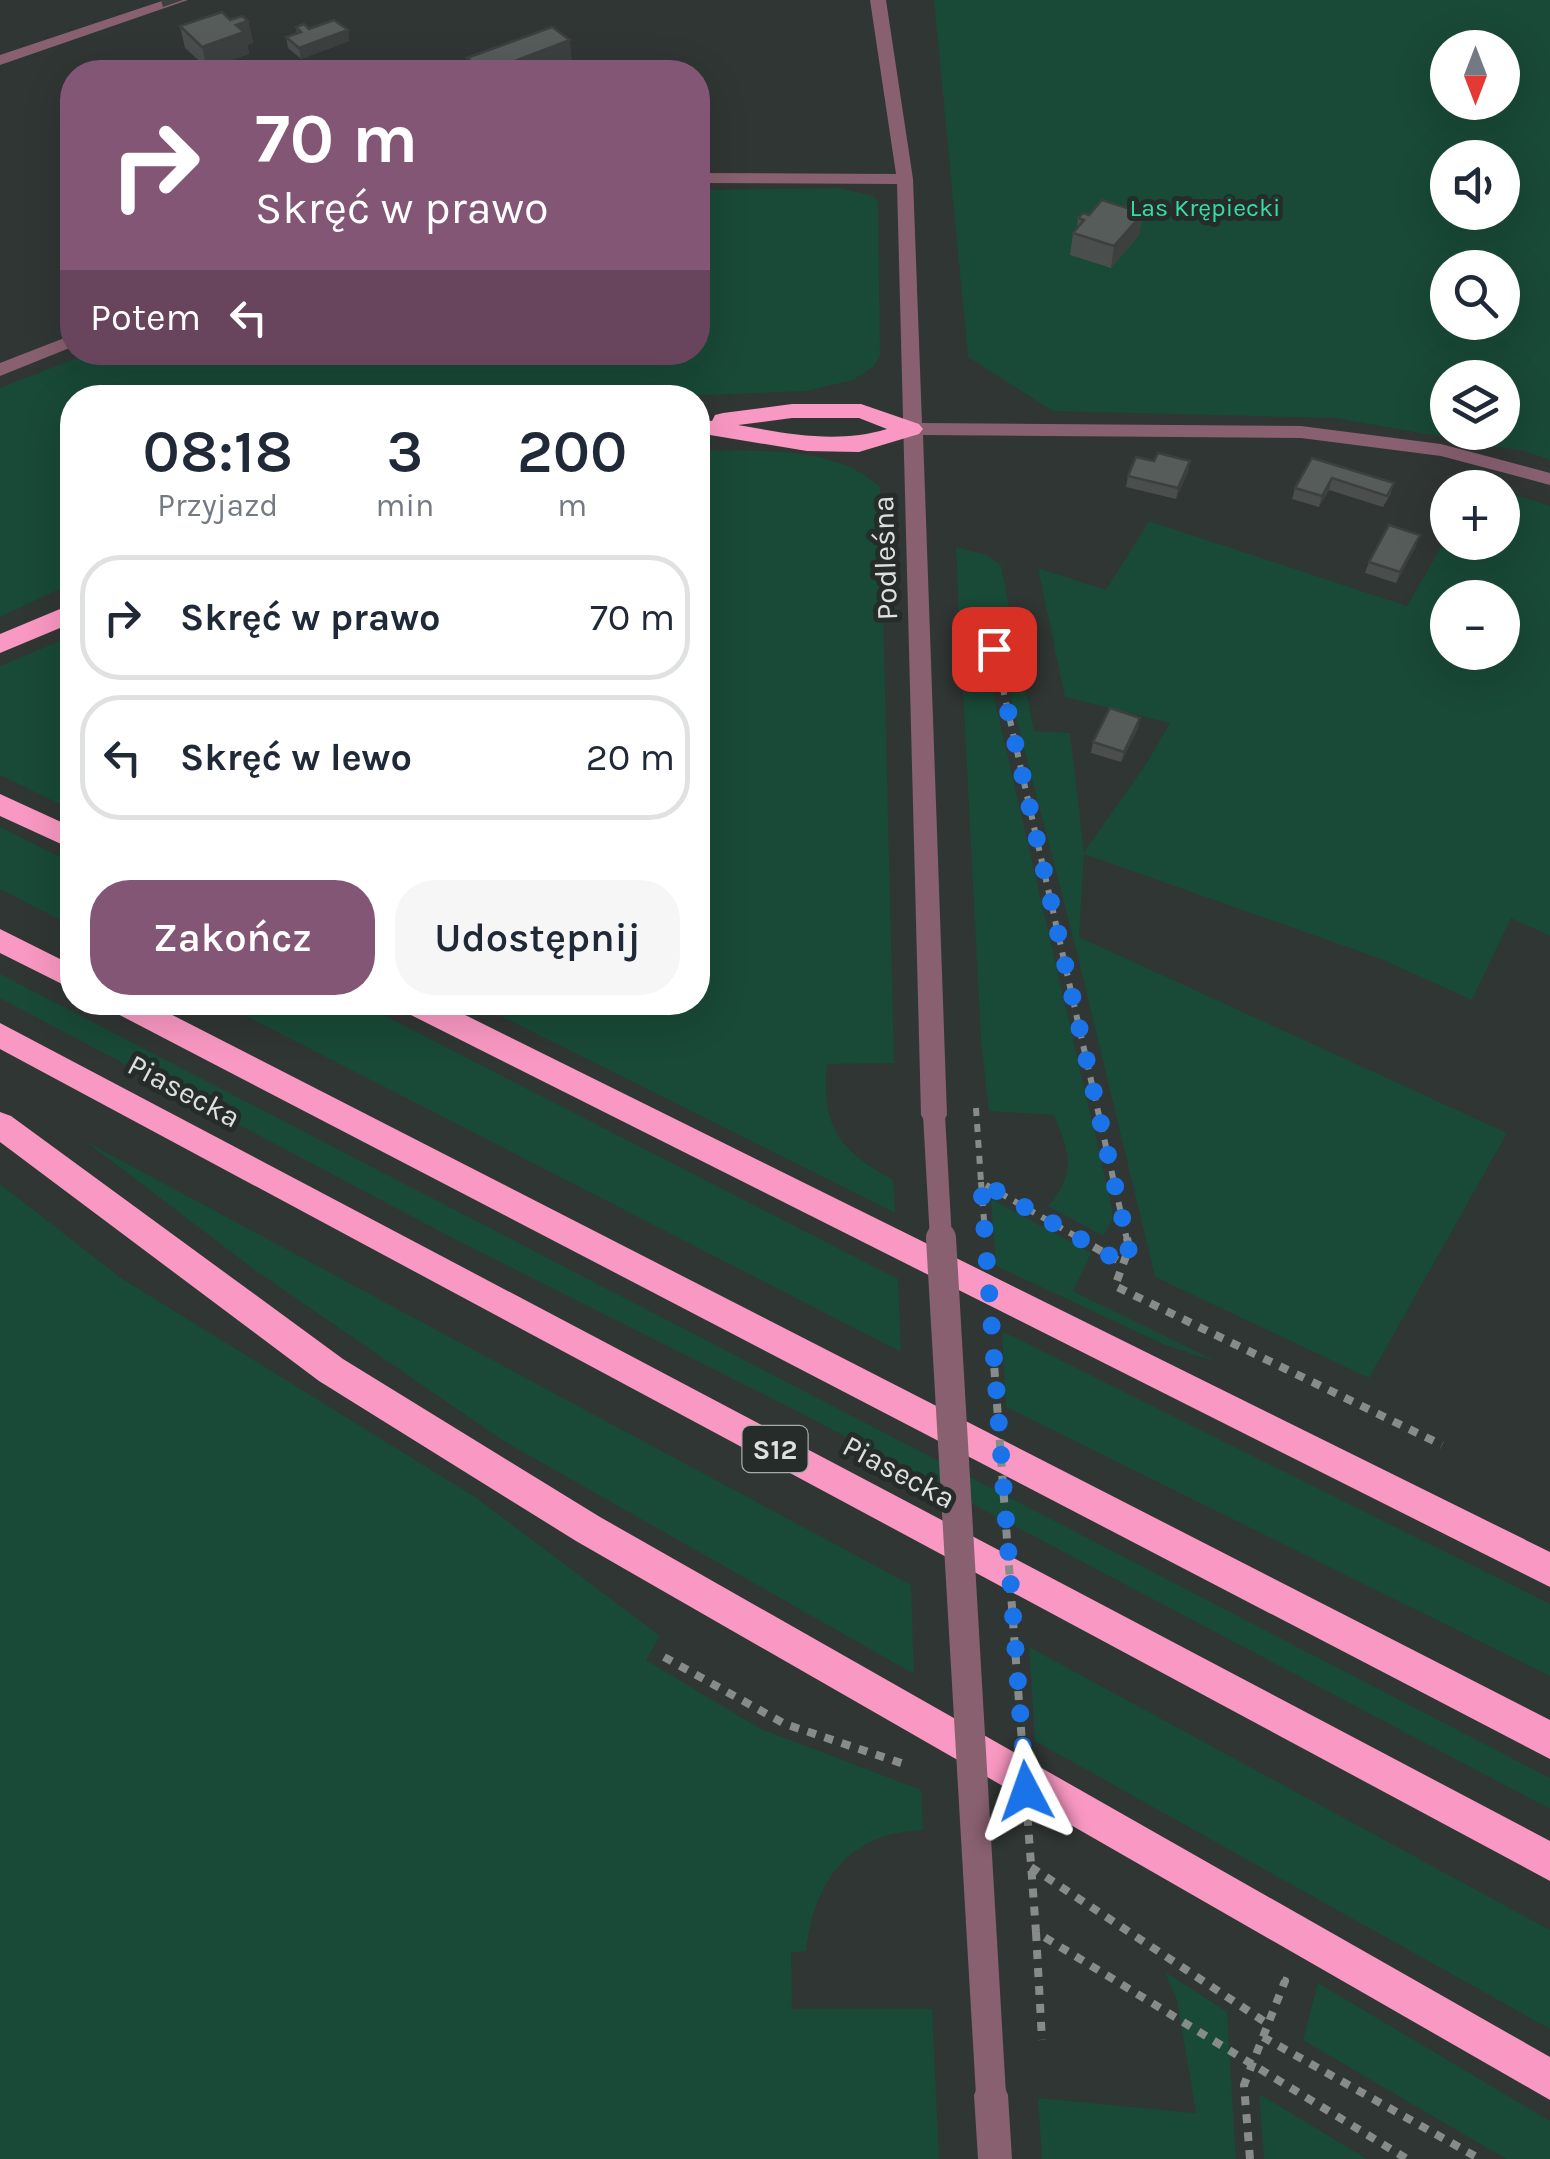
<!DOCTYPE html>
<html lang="pl">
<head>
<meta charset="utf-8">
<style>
	body { margin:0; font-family:Karla,sans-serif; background:#f6f6f7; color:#1f2937; height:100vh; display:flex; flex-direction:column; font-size:38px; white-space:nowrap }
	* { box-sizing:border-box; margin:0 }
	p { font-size:32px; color:#747a83 }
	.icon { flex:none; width:55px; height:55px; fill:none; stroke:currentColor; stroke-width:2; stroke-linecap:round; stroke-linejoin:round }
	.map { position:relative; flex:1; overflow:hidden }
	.drawer { position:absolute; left:60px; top:385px; width:650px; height:630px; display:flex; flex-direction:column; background:#fff; border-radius:40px; box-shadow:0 10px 40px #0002 }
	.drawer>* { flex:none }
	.hud { position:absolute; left:60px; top:60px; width:650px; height:305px; border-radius:40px; box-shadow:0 10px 40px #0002; background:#835675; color:#fff; overflow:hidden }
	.needle { width:65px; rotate:180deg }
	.tools { position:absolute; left:1430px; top:30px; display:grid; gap:20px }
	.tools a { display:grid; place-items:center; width:90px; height:90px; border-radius:50%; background:#fff; box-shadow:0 10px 40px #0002; font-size:50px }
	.pin { position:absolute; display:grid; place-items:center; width:85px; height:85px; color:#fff; margin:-42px; border-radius:20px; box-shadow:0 5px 15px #0006 }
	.me { position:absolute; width:110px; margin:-55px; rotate:356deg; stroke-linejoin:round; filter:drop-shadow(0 0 8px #0008) }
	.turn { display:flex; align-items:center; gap:35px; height:210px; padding:0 30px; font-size:45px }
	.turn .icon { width:130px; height:130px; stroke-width:2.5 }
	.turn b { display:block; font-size:70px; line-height:85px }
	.then { display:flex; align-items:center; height:95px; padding:0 30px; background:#0003; gap:20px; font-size:38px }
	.eta { display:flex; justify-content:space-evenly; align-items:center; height:170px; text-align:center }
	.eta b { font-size:60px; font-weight:600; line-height:70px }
	.primary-button { display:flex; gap:20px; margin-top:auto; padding:20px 30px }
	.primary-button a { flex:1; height:115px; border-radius:40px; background:#835675; color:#fff; font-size:40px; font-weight:600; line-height:115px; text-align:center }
	.primary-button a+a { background:#f6f6f7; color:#1f2937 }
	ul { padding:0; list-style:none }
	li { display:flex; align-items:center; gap:30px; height:125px; margin:0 20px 15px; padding:0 10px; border:5px solid #e0e1e3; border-radius:40px }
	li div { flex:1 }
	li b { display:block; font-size:38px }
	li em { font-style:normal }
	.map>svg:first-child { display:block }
	.green { fill:#194937; fill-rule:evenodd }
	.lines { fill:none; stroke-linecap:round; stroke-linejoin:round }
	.path-far1 { stroke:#878b89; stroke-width:6; stroke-dasharray:8 8; stroke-linecap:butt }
	.path { stroke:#878b89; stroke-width:8; stroke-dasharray:9 9; stroke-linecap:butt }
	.minor { fill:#886070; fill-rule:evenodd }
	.highway { fill:#f998c2; fill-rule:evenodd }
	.path-bridge-far1 { stroke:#878b89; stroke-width:6; stroke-dasharray:8 8; stroke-linecap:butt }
	.path-bridge { stroke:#878b89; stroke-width:8; stroke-dasharray:9 9; stroke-linecap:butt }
	.minor-bridge-far1 { stroke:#886070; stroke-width:22 }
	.minor-bridge { stroke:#886070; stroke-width:30 }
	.wall { fill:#4a4f4d }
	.shaded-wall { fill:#3c403e }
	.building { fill:#565c59; stroke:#3c403e; stroke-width:2.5 }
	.route { stroke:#1a73e8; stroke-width:18; stroke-dasharray:0 32.4 }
	.labels { text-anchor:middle; stroke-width:10; stroke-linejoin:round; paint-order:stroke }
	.far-park-label { font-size:25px; fill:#34dea6; stroke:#262c29 }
	.shield { fill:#262c29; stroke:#a6aaa8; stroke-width:2.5 }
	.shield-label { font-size:28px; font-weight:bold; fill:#dde0df }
	.street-label { font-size:30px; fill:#dde0df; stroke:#262c29 }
</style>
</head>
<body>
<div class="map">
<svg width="1550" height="2159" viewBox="0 0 1550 2159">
	<rect width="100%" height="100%" fill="#303633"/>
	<!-- green -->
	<path class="green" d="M934 0H1550V460L1524 451 1335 418 1053 411 968 357ZM1448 48H1502V102H1448ZM1448 158H1502V212H1448ZM1448 268H1502V322H1448ZM1448 378H1502V432H1448Z
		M840 188 873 196 878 202 880 356 873 367 853 380 806 391 630 398H72V583L0 617V388L89 353 698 352V190Z
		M698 450C757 452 834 444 880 487L894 1063 827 1064C821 1127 839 1150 893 1180L895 1213 475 1003 698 1002Z
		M1503 491 1550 506V936L1511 918 1472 1000 1381 959 1084 854 1079 937 1507 1133 1369 1378 1155 1277 1078 957 997 642 960 641 956 547 987 555 1001 566 1034 731 1070 733 1084 852 1147 763 1170 723 1065 697 1038 568 1106 590 1149 521 1407 606 1447 537 1448 542H1502ZM1448 598H1502V652H1448Z
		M72 636V810L0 775V666Z
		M961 653H984L1112 1208V1221L1103 1236 1048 1206C1077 1172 1070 1153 1054 1115L989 1111 981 1039Z
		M0 827 72 863V926L0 889Z
		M0 974 1550 1778V1809L793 1409 458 1241 0 998Z
		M221 1003H360L898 1279 901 1352Z
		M85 1141 911 1585 914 1674 502 1440 259 1273Z
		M0 1184 121 1278 475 1497 660 1636 646 1660 759 1728 921 1790 923 1830C848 1833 815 1880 806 1951L791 1953 792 2009H932L939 2159H0Z
		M991 1199 1091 1253 1073 1291 1220 1363 1165 1345 996 1266Z
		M1002 1331 1550 1604V1676L1006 1407Z
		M1029 1647 1550 1930V2029L1035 1741Z
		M1165 1972 1227 2012 1236 2159H1042L1038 2098 1196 2113 1177 2000Z
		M1318 1983 1550 2121V2159H1506L1303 2040Z
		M1259 2094 1367 2159H1264Z"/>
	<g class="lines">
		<!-- path-far1 -->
		<path class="path-far1" d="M953 647 994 649 1127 1240
			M976 1108 981 1182 1082 1240"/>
		<!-- path -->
		<path class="path" d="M1078 1238 1124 1264
			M1127 1238 1129 1248 1115 1286 1442 1445
			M664 1657 785 1724 907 1765
			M1031 1867 1268 2024
			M1036 1932 1042 2040
			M1263 2037 1480 2159
			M1250 2159 1244 2085 1285 1981 1282 1980"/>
		<!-- minor -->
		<path class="minor" d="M165 0H188L0 65V55Z
			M870 0H886L913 179 922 423 1301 426 1441 444 1550 473V485L1441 456 1301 438 923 435 947 1115 943 1122 934 1125 925 1122 921 1115 897 184 698 183V173L896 174Z
			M72 335V347L0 376V363Z
			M991 2078 1003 2083 1008 2095 1012 2159H978L974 2095 979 2083Z"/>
		<!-- highway -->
		<path class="highway" d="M792 404H861L919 424 923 429 919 434 859 452 807 451 698 433V419L712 421 715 415 723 413ZM792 418H859L887 429C837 444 789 434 738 425Z
			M72 604V623L0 653V634Z
			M0 794 72 827V849L0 816Z
			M0 929 72 965V989L0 953Z
			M106 1002H147L1550 1720V1759L110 1010Z
			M397 1002H439L1550 1552V1587L401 1010Z
			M0 1023 1550 1841V1881L0 1049Z
			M0 1112 11 1116 343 1359 600 1517 1550 2057V2100L576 1541 319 1381 0 1142Z"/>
		<!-- path-bridge-far1 -->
		<path class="path-bridge-far1" d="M981 1182 985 1233"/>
		<!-- path-bridge -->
		<path class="path-bridge" d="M993 1350 1036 1932 1407 2159"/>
		<!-- minor-bridge-far1 -->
		<path class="minor-bridge-far1" d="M934 1115 941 1240"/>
		<!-- minor-bridge -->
		<path class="minor-bridge" d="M941 1238 991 2095"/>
	</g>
	<!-- wall -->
	<path class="wall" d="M230 20 248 21 253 43 247 45 249 54 207 68 185 48 180 26Z
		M296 27 348 30 349 41 301 59 288 48 286 37 297 33Z
		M467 58 572 62 544 72H469Z
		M72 90V119L69 115 62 94Z
		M1143 213 1139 235 1111 268 1070 255 1073 233 1077 228 1078 218 1089 215Z
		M1312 458 1394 483 1390 495 1383 507 1329 490 1319 507 1292 499 1295 488Z
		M1190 461 1188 472 1176 499 1126 487 1128 476Z
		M1420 535 1416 546 1396 583 1365 573 1369 562Z
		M1140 718 1138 728 1121 762 1091 753 1093 742Z"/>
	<!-- shaded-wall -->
	<path class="shaded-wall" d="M161 0H183L163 7Z
		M248 21 253 43 247 45 249 54 207 68 202 47 236 25Z
		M348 30 349 41 301 59 299 48Z
		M570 40 572 62 544 72H486Z
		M1143 213 1139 235 1111 268 1114 246Z
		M1190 461 1188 472 1176 499 1178 488Z
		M1332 478 1329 490 1319 507 1322 496Z
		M1420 535 1416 546 1396 583 1400 572Z
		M1140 718 1138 728 1121 762 1124 752Z"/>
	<!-- building -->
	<path class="building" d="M222 12 230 20 242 16 248 21 236 25 244 32 202 47 180 26Z
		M334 20 348 30 299 48 286 37 301 32 296 27 304 24 309 29Z
		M552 27 570 40 486 72 467 58Z
		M72 90V103L62 94Z
		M1102 200 1143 213 1114 246 1073 233 1084 220 1078 218 1083 213 1089 215Z
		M1158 453 1190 461 1178 488 1128 476 1136 457 1154 461Z
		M1312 458 1394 483 1387 496 1332 478 1322 496 1295 488Z
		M1389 525 1420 535 1400 572 1369 562Z
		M1110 708 1140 718 1124 752 1093 742Z"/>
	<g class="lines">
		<!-- route -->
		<path class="route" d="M994 649 1129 1248 1124 1264 981 1182 1026 1791"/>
	</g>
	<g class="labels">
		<!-- far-park labels -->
		<g class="far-park-label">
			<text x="1205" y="216">Las Krępiecki</text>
		</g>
		<!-- shield labels -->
		<rect class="shield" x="742.5" y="1426" width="65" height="46" rx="8"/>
		<g class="shield-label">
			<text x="775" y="1459">S12</text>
		</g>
		<!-- street labels -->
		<g class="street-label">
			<text transform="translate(885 558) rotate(-92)" y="10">Podleśna</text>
			<text transform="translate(184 1091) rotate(28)" y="10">Piasecka</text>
			<text transform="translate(899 1472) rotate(28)" y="10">Piasecka</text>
		</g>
	</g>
</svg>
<div class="tools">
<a><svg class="needle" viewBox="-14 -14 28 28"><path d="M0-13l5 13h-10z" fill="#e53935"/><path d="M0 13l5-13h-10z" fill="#747a83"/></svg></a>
<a><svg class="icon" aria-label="sound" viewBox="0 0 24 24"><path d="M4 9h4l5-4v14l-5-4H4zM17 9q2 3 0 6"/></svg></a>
<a><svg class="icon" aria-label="search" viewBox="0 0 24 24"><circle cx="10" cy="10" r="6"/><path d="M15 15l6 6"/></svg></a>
<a><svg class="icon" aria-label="layers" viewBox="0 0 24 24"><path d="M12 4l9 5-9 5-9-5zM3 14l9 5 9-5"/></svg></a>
<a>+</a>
<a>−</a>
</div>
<div class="pin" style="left:994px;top:649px;background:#d93025"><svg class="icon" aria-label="arrive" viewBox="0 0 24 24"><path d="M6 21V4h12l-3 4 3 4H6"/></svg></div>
<svg class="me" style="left:1026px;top:1791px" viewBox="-20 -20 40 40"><path d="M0-17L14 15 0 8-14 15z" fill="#1a73e8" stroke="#fff" stroke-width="4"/></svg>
<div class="hud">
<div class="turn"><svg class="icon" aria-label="right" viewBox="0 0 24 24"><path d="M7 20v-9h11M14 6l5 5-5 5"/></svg><div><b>70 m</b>Skręć w prawo</div></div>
<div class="then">Potem<svg class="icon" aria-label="left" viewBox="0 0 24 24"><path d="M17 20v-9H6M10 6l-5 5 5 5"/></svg></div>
</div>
<section class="drawer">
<div class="eta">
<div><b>08:18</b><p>Przyjazd</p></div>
<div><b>3</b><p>min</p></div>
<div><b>200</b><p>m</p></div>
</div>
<ul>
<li><svg class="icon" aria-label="right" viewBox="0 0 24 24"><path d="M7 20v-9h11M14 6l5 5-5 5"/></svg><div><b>Skręć w prawo</b></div><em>70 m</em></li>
<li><svg class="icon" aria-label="left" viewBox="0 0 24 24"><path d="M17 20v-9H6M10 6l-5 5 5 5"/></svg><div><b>Skręć w lewo</b></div><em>20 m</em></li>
</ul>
<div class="primary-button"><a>Zakończ</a><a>Udostępnij</a></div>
</section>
</div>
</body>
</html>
